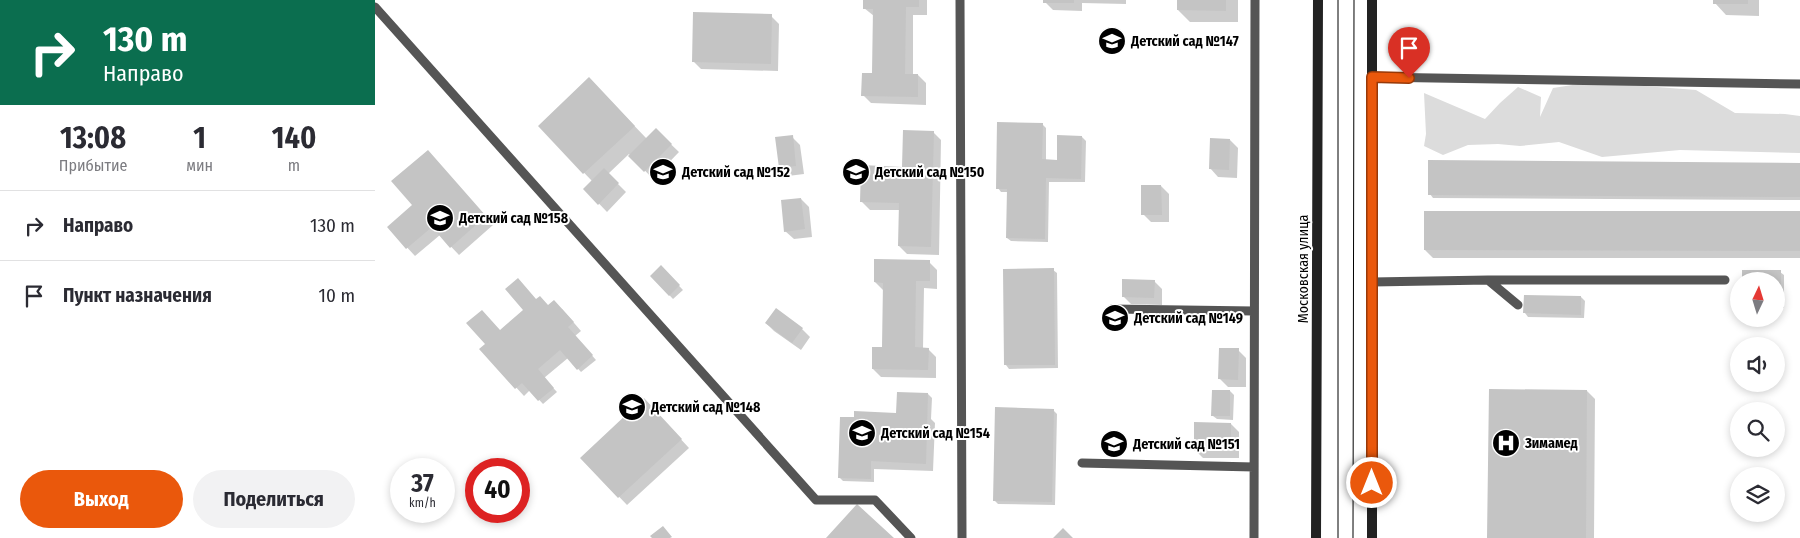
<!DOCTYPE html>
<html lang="ru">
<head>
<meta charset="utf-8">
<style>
	body { margin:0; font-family:"Fira Sans Condensed",sans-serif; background:#f2f2f3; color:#2b2b33; height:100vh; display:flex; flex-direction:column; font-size:19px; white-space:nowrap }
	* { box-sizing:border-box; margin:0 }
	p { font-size:16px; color:#7c7c81 }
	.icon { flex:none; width:28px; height:28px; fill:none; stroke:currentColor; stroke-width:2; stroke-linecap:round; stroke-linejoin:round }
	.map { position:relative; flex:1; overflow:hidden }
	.sheet { display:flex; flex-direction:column; background:#fff; width:375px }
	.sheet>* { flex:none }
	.banner { background:#0b6e4f; color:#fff; overflow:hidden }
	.needle { width:32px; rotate:4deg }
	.fabs { position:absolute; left:1355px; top:272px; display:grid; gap:10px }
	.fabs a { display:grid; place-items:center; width:55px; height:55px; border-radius:50%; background:#fff; box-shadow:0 2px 8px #0003; font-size:25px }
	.speed { position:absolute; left:15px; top:458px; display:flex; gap:10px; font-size:25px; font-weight:700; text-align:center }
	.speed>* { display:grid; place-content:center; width:65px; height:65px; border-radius:50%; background:#fff; box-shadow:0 2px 8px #0003; line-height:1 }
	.speed small { font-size:12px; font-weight:400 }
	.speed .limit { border:8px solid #d22; background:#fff; color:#111 }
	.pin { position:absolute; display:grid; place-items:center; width:42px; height:42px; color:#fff; margin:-51px -21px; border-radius:50% 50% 50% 0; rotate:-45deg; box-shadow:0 0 5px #0007 }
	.pin .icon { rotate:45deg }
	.me { position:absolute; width:55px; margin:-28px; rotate:0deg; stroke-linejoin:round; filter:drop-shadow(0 0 4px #0008) }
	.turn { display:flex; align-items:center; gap:18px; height:105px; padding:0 20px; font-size:22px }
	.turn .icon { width:65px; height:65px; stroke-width:2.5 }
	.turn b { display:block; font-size:35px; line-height:42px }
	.eta { display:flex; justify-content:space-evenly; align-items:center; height:85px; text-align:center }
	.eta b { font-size:30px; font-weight:700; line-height:35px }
	.cta { display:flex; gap:10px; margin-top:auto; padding:10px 20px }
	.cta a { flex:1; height:58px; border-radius:30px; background:#ea580c; color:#fff; font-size:20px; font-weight:700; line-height:58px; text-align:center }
	.cta a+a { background:#f2f2f3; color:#2b2b33 }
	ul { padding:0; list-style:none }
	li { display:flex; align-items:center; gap:15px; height:70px; padding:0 20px; border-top:1px solid #e1e1e2 }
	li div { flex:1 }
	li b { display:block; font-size:19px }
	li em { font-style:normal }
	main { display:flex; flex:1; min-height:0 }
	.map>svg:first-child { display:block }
	.green { fill:#dcdcdc }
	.shadow { fill:#0003 }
	.building { fill:#c4c4c4 }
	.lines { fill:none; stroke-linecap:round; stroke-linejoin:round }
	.lane { stroke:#555; stroke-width:9 }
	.secondary { stroke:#222; stroke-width:10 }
	.tram { stroke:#000; stroke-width:1 }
	.route-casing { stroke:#983908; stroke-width:12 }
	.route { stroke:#ea580c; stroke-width:9 }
	.labels { text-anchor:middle; stroke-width:4; stroke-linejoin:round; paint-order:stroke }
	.poi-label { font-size:14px; font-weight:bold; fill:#000; stroke:#fff; text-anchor:start }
	.street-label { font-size:14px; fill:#000; stroke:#fff }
</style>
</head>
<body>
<main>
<section class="sheet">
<div class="banner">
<div class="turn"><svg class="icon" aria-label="right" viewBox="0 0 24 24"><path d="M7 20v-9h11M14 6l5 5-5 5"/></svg><div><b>130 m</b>Направо</div></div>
</div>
<div class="eta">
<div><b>13:08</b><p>Прибытие</p></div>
<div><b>1</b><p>мин</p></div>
<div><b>140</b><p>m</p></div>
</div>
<ul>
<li><svg class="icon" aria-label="right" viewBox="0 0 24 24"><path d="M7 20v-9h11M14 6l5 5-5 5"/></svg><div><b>Направо</b></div><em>130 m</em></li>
<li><svg class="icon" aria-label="arrive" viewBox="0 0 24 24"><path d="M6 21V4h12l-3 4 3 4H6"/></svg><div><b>Пункт назначения</b></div><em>10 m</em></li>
</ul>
<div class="cta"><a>Выход</a><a>Поделиться</a></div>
</section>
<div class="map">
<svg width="1425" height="538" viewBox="0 0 1425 538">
	<rect width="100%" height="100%" fill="#fff"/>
	<!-- green -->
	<path class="green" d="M1217 82 1321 90 1360 113 1410 114 1425 116V153L1305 150 1227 157 1184 142 1145 146 1123 144 1093 145 1068 155 1049 146 1051 134 1049 93 1110 119 1125 103 1143 87 1166 97 1165 117 1178 88Z"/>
	<!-- shadow -->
	<path class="shadow" d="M490 0H552V15H538V75H543L551 83V105L496 103 488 95 498 75 499 16 489 8Z
		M670 0H751V4L707 3V11L678 10 670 2Z
		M803 0H863V22H815L803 10Z
		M1340 0H1384V16L1351 15 1340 3Z
		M396 16 404 24 403 71 326 69 318 61Z
		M226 91 272 139 281 130 304 152 278 179 254 154 233 174 251 192 232 212 210 189 217 181 164 126Z
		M667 124 671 128V161H683L707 137 711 141 710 182H674L673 242 636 241 632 238 633 192H626L623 188Z
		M558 132 566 140 564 255 532 254 524 246 525 210H495L487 202 528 168Z
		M417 137 425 145 429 174 413 176 405 168Z
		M855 140 863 148 862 178 843 177 835 168Z
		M60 159 118 225 84 255 65 235 40 256 14 228 39 205Z
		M1425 164V200L1058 198 1055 194Z
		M786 186 794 194V222H776L768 214Z
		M426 199 434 207 437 237 419 239 410 231Z
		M1425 212V258H1058L1050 250Z
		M554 262 562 270V289L549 288 548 349H553L561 357V378L506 377 498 369 508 348V290L500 282Z
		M286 267 308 290 298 299 276 276Z
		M678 270 682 273 683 368 634 369 631 365Z
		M1369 271 1405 272 1409 275V308H1401V281H1369Z
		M779 281 787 289V305L756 304 748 296Z
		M1206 297 1210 301 1209 318 1153 317 1150 313Z
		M162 300 174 306 187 309 206 331 200 336 221 360 206 372 193 358 169 378 182 392 168 404 155 390 149 396 106 349Z
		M391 323 427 329 435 337 426 350 399 331Z
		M863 350 871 358V387H853L845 379Z
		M855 391 859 395 858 420 842 419 838 416Z
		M1212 391 1220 399 1219 538H1114Z
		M553 394 557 398 556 419 560 423 558 471 499 469V482L468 481 464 477 524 414Z
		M277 408 314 448 252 505 207 458Z
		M678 410 682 414 680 505 623 504 619 500Z
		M856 424 864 432V458H828L820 450Z"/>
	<!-- building -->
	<path class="building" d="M488 0H544V7H531L530 74H543V97L486 96 487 73H497L498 9H488Z
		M668 0H699V3H668Z
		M802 0H851V11L802 10Z
		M1338 0H1373V4H1338Z
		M318 12 397 14 396 64 317 62Z
		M214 77 260 126 208 174 163 126Z
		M622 122 668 123 667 159 682 160V135L707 136 706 179 671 178 670 239 631 238 632 189H621Z
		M281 128 297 144 269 172 253 156Z
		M528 130 559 131 556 247 523 246 524 203 485 202 486 165 527 167Z
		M418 135 421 166 404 168 400 137Z
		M835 138 855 139 854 170 834 169Z
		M53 150 111 216 75 248 57 227 31 249 12 227 37 205 16 181Z
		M1053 160 1425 163V197L1053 195Z
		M229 168 244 183 223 205 208 189Z
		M766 185H786L787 215H766Z
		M426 198 430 229 409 232 406 200Z
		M1049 211H1425V251L1049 250Z
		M499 259 555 260V281H541L540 347 554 348 553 370 497 369V347H507L508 283 499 282Z
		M286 265 305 285 294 296 275 276Z
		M679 268 680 365H629L628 269Z
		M1367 270H1406V305H1401V281H1367Z
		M143 278 161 299 165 296 173 305 179 300 199 322 193 327 218 355 202 370 185 350 163 369 179 388 163 401 147 383 140 389 104 349 110 344 91 323 107 310 125 330 148 310 130 289Z
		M747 279 780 280 779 298 747 297Z
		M1149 295 1206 296V315L1148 313Z
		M401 308 428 328 417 343 390 323Z
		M844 348H864L863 380 843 379Z
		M1114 389 1212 390 1211 538H1112Z
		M837 390H855V416H836Z
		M522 392 553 393 551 464 496 461V479L463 478 465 417H479V411L521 413Z
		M269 398 307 439 243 498 205 458Z
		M620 407 679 409 677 502 618 501Z
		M819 422 856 423V451H819Z
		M482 504 519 538H451Z
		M288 526 297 537 295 538H277L275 536Z
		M688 528 698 538H678Z"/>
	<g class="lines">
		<!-- lane -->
		<path class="lane" d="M585 0 587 538
			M0 7 441 500H500L536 538
			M997 77 1425 84
			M1113 280H1350
			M997 282 1113 280 1143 305
			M737 309 879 311
			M707 463 879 467
			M879 538 880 0"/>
		<!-- secondary -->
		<path class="secondary" d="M941 538 943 0
			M997 538V0"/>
		<!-- tram -->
		<path class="tram" d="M963 0V538
			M978 538 979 0"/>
	</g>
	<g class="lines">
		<!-- route casing -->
		<g class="route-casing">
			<path id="route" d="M997 483V77L1034 78"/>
		</g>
		<!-- route -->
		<use href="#route" class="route"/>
	</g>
	<!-- icons -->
	<defs>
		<g id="school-disc" transform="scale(1.4375)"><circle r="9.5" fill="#000" stroke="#fff"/><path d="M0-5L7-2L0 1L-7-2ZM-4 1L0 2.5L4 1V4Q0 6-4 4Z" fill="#fff"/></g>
		<g id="hospital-disc" transform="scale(1.4375)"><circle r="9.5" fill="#000" stroke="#fff"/><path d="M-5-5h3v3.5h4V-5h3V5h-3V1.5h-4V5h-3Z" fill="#fff"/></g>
	</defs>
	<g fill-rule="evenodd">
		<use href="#school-disc" x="737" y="41"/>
		<use href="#school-disc" x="288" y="172"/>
		<use href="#school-disc" x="481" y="172"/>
		<use href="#school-disc" x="65" y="218"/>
		<use href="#school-disc" x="740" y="318"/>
		<use href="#school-disc" x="257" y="407"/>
		<use href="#school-disc" x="487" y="433"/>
		<use href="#hospital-disc" x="1131" y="443"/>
		<use href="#school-disc" x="739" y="444"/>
	</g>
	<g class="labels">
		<!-- poi labels -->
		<g class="poi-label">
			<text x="756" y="46">Детский сад №147</text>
			<text x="307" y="177">Детский сад №152</text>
			<text x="500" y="177">Детский сад №150</text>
			<text x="84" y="223">Детский сад №158</text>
			<text x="759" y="323">Детский сад №149</text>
			<text x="276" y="412">Детский сад №148</text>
			<text x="506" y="438">Детский сад №154</text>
			<text x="1150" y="448">Зимамед</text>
			<text x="758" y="449">Детский сад №151</text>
		</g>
		<!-- street labels -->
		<g class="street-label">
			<text transform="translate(928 269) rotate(-90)" y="5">Московская улица</text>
		</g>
	</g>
</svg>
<div class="fabs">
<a><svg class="needle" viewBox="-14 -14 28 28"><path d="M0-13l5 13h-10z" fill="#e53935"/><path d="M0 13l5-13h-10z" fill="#7c7c81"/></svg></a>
<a><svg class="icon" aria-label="sound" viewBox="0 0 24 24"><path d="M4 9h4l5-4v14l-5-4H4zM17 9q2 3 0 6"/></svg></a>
<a><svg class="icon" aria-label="search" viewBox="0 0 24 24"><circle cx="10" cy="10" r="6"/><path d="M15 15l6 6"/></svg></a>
<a><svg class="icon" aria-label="layers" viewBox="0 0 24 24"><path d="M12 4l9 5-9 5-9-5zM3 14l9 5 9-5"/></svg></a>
</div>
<div class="speed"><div>37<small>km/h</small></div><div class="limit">40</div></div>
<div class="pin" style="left:1034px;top:78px;background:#d93025"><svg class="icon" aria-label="arrive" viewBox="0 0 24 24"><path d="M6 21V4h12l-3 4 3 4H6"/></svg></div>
<svg class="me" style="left:997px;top:483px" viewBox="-20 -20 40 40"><circle r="17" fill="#ea580c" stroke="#fff" stroke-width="3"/><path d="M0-11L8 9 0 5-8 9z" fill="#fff"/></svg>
</div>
</main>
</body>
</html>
